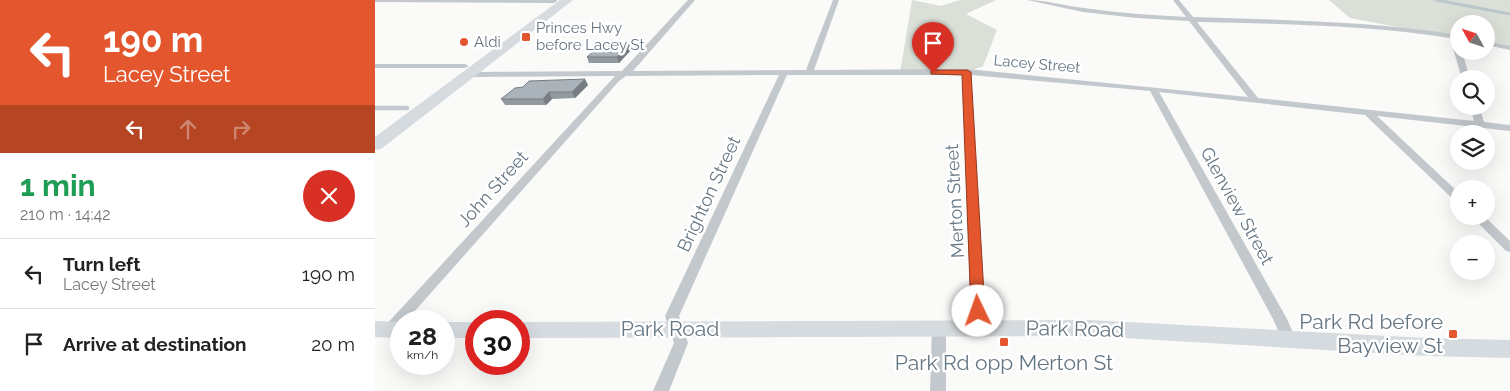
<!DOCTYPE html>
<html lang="en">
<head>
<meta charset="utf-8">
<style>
	body { margin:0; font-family:Raleway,sans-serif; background:#f6f6f6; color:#222; height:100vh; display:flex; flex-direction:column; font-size:19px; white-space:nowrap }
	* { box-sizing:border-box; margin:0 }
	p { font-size:16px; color:#767676 }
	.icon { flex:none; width:28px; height:28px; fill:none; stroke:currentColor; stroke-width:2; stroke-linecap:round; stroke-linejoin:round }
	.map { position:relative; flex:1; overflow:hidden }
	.sheet { display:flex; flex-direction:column; background:#fff; width:375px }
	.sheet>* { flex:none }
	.top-card { background:#e4572e; color:#fff; overflow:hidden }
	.needle { width:32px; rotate:310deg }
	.tools { position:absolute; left:1075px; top:15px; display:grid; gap:10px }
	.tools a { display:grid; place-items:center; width:45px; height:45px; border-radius:50%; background:#fff; box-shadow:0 5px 20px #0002; font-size:25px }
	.speed { position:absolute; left:15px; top:310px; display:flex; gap:10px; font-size:25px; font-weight:700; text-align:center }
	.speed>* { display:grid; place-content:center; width:65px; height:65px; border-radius:50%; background:#fff; box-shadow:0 5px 20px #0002; line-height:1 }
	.speed small { font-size:12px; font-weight:400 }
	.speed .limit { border:8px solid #d22; background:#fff; color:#111 }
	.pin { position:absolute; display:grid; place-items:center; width:42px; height:42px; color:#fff; margin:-51px -21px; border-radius:50% 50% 50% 0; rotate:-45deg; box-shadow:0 0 5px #0007 }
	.pin .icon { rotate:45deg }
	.me { position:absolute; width:55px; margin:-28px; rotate:357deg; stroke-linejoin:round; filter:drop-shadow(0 0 4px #0008) }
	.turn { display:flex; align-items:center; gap:18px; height:105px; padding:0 20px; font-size:22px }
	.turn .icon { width:65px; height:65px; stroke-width:2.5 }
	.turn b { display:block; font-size:35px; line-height:42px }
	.lanes { display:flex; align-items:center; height:48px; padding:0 20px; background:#0003; justify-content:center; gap:25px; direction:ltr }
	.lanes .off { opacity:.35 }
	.round { display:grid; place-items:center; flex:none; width:52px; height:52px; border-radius:26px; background:#f6f6f6 }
	.head { display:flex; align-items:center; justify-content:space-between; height:85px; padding:0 20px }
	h1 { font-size:30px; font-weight:700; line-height:38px; color:#1e9e55 }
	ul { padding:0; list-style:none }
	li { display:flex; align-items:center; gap:15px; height:70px; padding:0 20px; border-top:1px solid #e0e0e0 }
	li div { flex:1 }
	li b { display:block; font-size:19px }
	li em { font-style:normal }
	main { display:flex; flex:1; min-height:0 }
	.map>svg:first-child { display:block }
	.green { fill:#dadfd7 }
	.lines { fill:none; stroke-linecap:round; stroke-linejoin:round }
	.stream { stroke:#bbc7cb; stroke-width:3 }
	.service { stroke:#c3c8cc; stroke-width:4.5 }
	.minor { fill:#c3c8cc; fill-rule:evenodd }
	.secondary { fill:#d6dbdf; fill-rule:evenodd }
	.trunk { fill:#d6dbdf; fill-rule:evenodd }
	.wall { fill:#929a9f }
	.shaded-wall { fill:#777d82 }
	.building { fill:#aab3b9; stroke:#777d82 }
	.route { fill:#e4572e; stroke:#94391e }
	.poi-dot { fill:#e4572e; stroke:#fff; stroke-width:2 }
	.labels { text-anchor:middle; stroke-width:5; stroke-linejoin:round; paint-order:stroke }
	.far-poi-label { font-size:15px; fill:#657683; stroke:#fff; text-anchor:start }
	.far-street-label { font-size:15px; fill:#657683; stroke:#fff }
	.street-label { font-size:18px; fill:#657683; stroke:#fff }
	.near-poi-label { font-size:21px; fill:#657683; stroke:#fff; text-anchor:end }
	.near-street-label { font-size:21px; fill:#657683; stroke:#fff }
</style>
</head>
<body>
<main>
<section class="sheet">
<div class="top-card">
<div class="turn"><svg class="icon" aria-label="left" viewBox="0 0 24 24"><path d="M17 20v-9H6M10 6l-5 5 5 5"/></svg><div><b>190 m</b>Lacey Street</div></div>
<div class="lanes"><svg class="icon" aria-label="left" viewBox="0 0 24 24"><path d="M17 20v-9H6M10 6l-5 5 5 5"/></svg><svg class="icon off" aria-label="ahead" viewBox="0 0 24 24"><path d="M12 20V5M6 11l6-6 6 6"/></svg><svg class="icon off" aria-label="right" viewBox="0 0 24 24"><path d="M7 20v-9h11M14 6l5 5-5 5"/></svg></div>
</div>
<div class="head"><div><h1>1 min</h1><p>210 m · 14:42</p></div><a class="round" style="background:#d93025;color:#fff"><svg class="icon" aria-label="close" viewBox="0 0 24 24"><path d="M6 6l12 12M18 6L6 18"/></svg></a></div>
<ul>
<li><svg class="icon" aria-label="left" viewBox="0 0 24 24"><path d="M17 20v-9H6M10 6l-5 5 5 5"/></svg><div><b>Turn left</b><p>Lacey Street</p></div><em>190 m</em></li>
<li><svg class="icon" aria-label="arrive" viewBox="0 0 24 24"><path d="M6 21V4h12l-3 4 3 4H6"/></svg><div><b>Arrive at destination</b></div><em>20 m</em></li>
</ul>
</section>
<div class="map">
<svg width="1135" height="391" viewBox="0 0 1135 391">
	<rect width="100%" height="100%" fill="#fafaf8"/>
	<!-- green -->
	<path class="green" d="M537 0 566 6 585 0H621L591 14 622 30 608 66 592 72 525 73Z
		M954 0H1135V49L1111 45V24H1084V39L975 18Z"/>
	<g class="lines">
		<!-- stream -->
		<path class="stream" d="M1061 0 1135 14"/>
		<!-- service -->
		<path class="service" d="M0 108H32"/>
		<!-- minor -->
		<path class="minor" d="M0 0H182V1L179 3 0 2Z
			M313 0H320L258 71 431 70 458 0H464L439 70 592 69 873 97 814 21 762 18 708 12 652 0C671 0 690 6 709 8 743 13 777 15 811 17L798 0H804L818 17C907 20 995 21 1084 35V51H1087L1095 79H1087L1075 38C991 25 907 24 822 22L883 98 1099 121 1095 106H1104L1109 122 1135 125V131L1002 116 1084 193V202L1080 201 990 115 784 92 912 319 921 340 919 344 914 346 909 344 898 319 775 91 596 75 610 328 608 332 603 334 598 332 596 328 588 75H412L304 316 313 343 294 391H278L299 343 290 316 404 75 251 76 244 81 31 321H26V327C21 333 18 337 10 334L8 330 10 326 240 76 94 77 91 76V72L247 71Z
			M1111 41 1135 46V50L1111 45Z
			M0 64H90L94 66 90 68H0Z
			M1096 216H1109L1135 241V252L1131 251Z
			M564 322 569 324 571 328V391H555L557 328 559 324Z"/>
		<!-- secondary -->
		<path class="secondary" d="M715 320 1051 338 1135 340V358L1051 356 715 336 144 338V322Z
			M0 321 26 322V338L0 337Z
			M69 322H101V338H69Z"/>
		<!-- trunk -->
		<path class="trunk" d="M185 0H198L6 149 0 150V137Z"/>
	</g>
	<!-- wall -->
	<path class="wall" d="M254 44 256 50 244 63H214L212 57Z
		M213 85 200 98 177 99 171 105H130L126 99Z"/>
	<!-- shaded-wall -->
	<path class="shaded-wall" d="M254 44 256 50 244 63 242 57Z
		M210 79 213 85 200 98 197 92Z
		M174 92 177 99 171 105 168 99Z"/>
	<!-- building -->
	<path class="building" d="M227 44H254L242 57H212Z
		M210 79 197 92H174L168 99H126L140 88 148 87 154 81Z"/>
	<!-- route -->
	<path class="route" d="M558 70H592L596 72 610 311 608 315 603 317 598 315 596 311 587 75 556 74V71Z"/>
	<!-- markers -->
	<g class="poi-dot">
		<rect x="146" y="32" width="10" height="10" rx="2.5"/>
		<circle cx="89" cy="42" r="5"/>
		<rect x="1073" y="329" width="10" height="10" rx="2.5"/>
		<rect x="624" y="337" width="10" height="10" rx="2.5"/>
	</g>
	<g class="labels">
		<!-- far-poi labels -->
		<g class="far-poi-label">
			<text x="161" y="33">Princes Hwy<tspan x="161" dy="17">before Lacey St</tspan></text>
			<text x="99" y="47">Aldi</text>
		</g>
		<!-- far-street labels -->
		<g class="far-street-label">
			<text transform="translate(662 64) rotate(5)" y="5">Lacey Street</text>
		</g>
		<!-- street labels -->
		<g class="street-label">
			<text transform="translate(118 189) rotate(-48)" y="6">John Street</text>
			<text transform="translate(334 194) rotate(-65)" y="6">Brighton Street</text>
			<text transform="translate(580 201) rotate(-93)" y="6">Merton Street</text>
			<text transform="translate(862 206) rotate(61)" y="6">Glenview Street</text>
		</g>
		<!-- near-poi labels -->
		<g class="near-poi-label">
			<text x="1068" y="329">Park Rd before<tspan x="1068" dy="24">Bayview St</tspan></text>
			<text x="629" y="370" text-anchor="middle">Park Rd opp Merton St</text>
		</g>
		<!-- near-street labels -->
		<g class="near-street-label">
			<text x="295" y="336">Park Road</text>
			<text transform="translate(700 329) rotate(1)" y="7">Park Road</text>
		</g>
	</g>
</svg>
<div class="tools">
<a><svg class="needle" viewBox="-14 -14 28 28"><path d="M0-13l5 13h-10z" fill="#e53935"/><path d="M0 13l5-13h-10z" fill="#767676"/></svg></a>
<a><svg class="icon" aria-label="search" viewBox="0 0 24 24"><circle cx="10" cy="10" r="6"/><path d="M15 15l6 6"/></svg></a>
<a><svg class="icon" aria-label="layers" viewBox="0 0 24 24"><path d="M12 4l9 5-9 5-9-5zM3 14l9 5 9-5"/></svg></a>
<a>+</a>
<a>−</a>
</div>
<div class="speed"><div>28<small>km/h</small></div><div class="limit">30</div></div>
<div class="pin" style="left:558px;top:73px;background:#d93025"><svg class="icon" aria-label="arrive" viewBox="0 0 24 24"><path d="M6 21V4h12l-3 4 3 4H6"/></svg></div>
<svg class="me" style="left:603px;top:311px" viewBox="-20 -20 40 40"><circle r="19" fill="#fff"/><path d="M0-13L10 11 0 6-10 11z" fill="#e4572e"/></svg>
</div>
</main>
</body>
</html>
